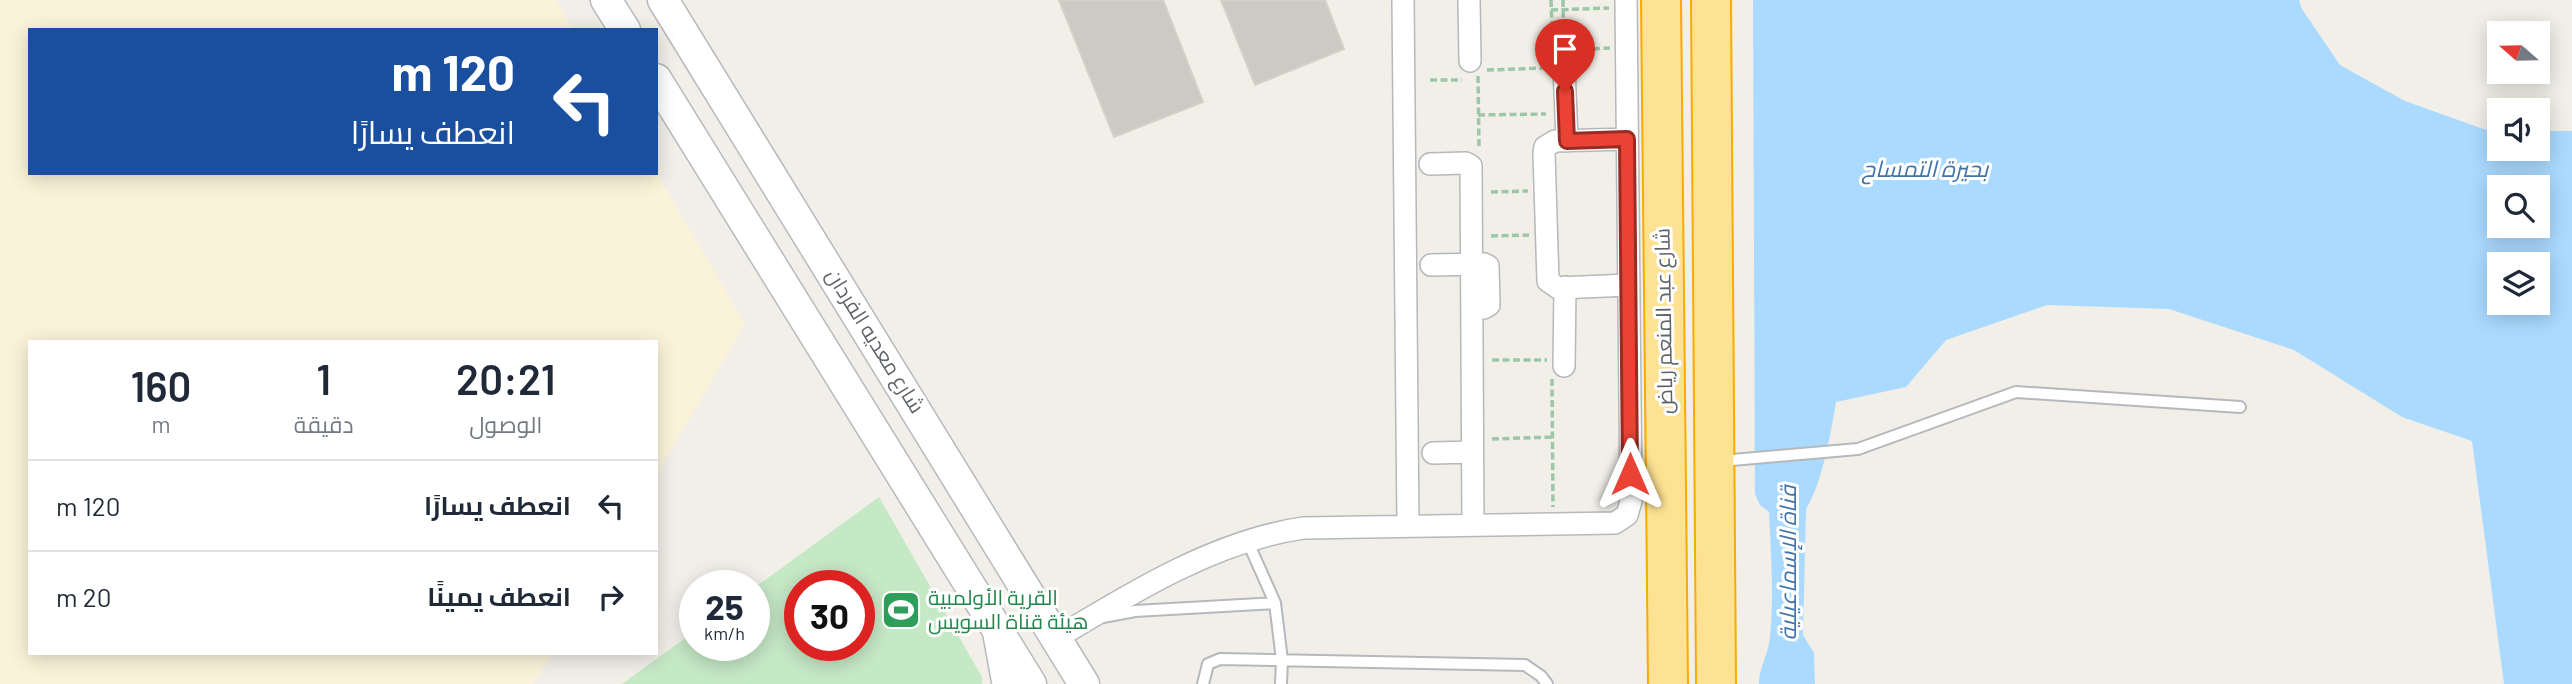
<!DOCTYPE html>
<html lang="ar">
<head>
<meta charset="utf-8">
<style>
	body { margin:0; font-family:Barlow,Cairo,sans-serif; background:#f2f2f3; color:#1f2937; direction:rtl; height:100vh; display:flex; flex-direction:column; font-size:26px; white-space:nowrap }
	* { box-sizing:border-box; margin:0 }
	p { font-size:23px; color:#747a83 }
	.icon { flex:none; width:38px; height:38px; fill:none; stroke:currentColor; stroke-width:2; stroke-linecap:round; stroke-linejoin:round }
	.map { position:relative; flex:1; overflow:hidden; direction:ltr }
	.side { position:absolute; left:28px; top:340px; width:630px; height:315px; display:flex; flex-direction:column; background:#fff; border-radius:0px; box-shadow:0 4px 18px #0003; direction:rtl }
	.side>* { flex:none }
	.banner { position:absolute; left:28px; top:28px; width:630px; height:147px; border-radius:0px; box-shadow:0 4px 18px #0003; direction:rtl; background:#1a4fa0; color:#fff; overflow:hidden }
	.needle { width:46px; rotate:290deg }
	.tools { position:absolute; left:2487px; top:21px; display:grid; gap:14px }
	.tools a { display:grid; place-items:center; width:63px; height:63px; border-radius:0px; background:#fff; box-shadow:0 4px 18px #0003; font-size:35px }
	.speed { position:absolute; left:679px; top:570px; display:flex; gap:14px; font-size:35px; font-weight:700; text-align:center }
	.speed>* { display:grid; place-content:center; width:91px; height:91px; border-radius:50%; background:#fff; box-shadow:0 4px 18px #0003; line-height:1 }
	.speed small { font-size:18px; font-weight:400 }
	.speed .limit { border:10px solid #d22; background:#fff; color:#111 }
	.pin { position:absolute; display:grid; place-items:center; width:60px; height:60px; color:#fff; margin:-72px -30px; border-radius:50% 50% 50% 0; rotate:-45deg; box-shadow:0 0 7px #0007 }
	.pin .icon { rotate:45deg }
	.me { position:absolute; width:77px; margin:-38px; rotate:0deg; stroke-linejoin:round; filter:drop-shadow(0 0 5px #0008) }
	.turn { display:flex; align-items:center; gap:24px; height:147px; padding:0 28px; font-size:32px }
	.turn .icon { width:91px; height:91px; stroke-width:2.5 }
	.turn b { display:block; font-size:49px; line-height:60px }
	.eta { display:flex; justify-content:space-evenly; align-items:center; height:119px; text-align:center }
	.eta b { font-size:42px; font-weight:600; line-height:49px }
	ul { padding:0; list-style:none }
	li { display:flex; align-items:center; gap:21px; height:91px; padding:0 28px; border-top:2px solid #e0e1e3 }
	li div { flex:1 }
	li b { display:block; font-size:26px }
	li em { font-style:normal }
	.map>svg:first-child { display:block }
	.green { fill:#c5e8c5; fill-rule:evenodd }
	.sand { fill:#fbf3d9 }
	.water { fill:#aadaff; fill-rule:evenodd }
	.building { fill:#cccac5; stroke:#d6d1c6; stroke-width:2 }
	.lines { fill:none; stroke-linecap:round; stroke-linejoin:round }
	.lane-casing { stroke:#b5b8bc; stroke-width:14 }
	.street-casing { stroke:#b5b8bc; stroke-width:24 }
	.secondary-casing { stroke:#b6babf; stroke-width:33 }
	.highway-casing { stroke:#f9ab00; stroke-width:42 }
	.path { stroke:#9cc7a9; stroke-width:3.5; stroke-dasharray:7 3.5; stroke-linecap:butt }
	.lane { stroke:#fff; stroke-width:10 }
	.street { stroke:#fff; stroke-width:21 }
	.secondary { stroke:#fff; stroke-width:30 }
	.highway { stroke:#fde293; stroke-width:38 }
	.route-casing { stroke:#982c22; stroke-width:18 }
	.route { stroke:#ea4335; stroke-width:12 }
	.labels { text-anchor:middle; stroke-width:6; stroke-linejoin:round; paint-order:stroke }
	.street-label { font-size:21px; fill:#5f6368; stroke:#fff }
	.leisure-label { font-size:21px; fill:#27864d; stroke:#fff; text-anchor:start }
	.water-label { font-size:23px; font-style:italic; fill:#4174aa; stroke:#fff }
</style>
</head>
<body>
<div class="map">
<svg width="2572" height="684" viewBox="0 0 2572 684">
	<rect width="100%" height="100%" fill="#f1efe8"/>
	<!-- green -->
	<path class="green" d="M879 497 982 677V684H622L695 631V646H754V588ZM859 586V646H800V586Z"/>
	<!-- sand -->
	<path class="sand" d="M0 0H556L573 30H30V173L656 172 745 324 656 475V341H30V653H552L533 684H0Z"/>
	<!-- water -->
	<path class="water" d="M1753 0H2299L2302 9 2340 65 2405 101 2489 131H2499V149H2538V131H2572V684H2504L2472 441 2402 417 2294 350 2169 309 2047 305 1946 340 1906 387 1836 402C1831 433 1822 483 1806 509L1803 635 1814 653 1815 684H1759C1759 667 1769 653 1770 637 1774 595 1771 553 1769 512L1760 505 1755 494ZM2499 187H2538V226H2499ZM2499 264H2538V303H2499Z"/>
	<!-- building -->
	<path class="building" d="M1059 0H1163L1203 102 1114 137Z
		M1221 0H1325L1344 49 1255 85Z"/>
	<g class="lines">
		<!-- lane casing -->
		<g class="lane-casing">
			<path id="lane" d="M1721 461 1858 449 2016 392 2240 407
				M1247 540 1275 603 1282 660 1281 684
				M1103 617 1135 611 1275 603
				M1203 684 1208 664 1220 659 1525 665 1541 676 1547 684"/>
		</g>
		<!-- street casing -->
		<g class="street-casing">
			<path id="street" d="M1403 0 1408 526
				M1469 0 1470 61
				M1564 67 1567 141
				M1627 139 1555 141 1545 147 1544 153 1548 281 1558 288 1629 285
				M1430 164 1466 163 1471 166 1473 525
				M1431 265 1484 264 1488 266 1489 305 1484 308H1472
				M1564 366 1565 287
				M1433 453 1472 452
				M994 635 1003 684
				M1055 639C1131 593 1215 541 1303 528L1615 523 1627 515 1631 501 1626 0"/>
		</g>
		<!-- secondary casing -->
		<g class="secondary-casing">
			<path id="secondary" d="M606 0 625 30
				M663 0 1084 684
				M656 79 1031 684"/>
		</g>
		<!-- highway casing -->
		<g class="highway-casing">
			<path id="highway" d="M1661 0 1668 684
				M1711 0 1716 684"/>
		</g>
		<!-- path -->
		<path class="path" d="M1551 0 1553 52
			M1563 0 1564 50
			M1551 10 1609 8
			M1572 50 1610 48
			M1487 70 1546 68
			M1478 76 1479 148
			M1430 80H1462
			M1478 115 1546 114
			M1491 192 1528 191
			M1491 236 1529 235
			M1492 360H1547
			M1552 379 1553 507
			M1492 439 1553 437"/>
		<!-- lane -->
		<use href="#lane" class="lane"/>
		<!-- street -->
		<use href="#street" class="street"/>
		<!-- secondary -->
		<use href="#secondary" class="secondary"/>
		<!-- highway -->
		<use href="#highway" class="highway"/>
	</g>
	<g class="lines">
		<!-- route casing -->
		<g class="route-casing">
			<path id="route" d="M1565 91 1567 141 1627 139 1630 474"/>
		</g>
		<!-- route -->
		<use href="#route" class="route"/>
	</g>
	<!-- icons -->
	<defs>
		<g id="stadium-square" transform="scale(2.0125)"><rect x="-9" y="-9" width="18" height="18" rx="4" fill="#2e9e5b" stroke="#fff"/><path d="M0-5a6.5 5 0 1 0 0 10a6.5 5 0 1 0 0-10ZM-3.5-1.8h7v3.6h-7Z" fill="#fff"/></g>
	</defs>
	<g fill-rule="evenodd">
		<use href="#stadium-square" x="901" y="610"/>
	</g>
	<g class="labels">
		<!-- street labels -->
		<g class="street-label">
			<text transform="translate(1664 321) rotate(-91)" y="7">شارع عبد المنعم رياض</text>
			<text transform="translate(875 341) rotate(58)" y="7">شارع معديه الفردان</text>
		</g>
		<!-- leisure labels -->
		<g class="leisure-label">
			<text x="928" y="605">القرية الأولمبية<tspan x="928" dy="24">هيئة قناة السويس</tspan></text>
		</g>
		<!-- water labels -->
		<g class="water-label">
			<text x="1925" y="177">بحيرة التمساح</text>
			<text transform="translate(1788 563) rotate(-90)" y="8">قناة الإسماعيلية</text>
		</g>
	</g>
</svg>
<div class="tools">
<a><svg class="needle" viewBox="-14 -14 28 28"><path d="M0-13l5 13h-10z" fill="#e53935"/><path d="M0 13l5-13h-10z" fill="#747a83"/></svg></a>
<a><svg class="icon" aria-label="sound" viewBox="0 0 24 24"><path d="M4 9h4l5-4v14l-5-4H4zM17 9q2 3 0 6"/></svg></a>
<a><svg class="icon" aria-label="search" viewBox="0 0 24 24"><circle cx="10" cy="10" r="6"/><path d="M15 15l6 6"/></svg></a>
<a><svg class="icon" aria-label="layers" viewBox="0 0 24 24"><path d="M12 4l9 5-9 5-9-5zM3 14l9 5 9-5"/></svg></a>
</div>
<div class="speed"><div>25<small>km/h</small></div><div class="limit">30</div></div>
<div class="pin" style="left:1565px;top:91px;background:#d93025"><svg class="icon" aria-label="arrive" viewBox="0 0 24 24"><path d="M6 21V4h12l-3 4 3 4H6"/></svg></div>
<svg class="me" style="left:1630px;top:474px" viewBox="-20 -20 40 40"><path d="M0-17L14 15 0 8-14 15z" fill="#ea4335" stroke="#fff" stroke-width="4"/></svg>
<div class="banner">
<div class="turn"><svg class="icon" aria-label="left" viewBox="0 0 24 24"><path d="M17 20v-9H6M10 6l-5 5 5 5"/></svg><div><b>120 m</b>انعطف يسارًا</div></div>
</div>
<section class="side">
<div class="eta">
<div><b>20:21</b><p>الوصول</p></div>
<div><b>1</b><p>دقيقة</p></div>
<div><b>160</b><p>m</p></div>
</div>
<ul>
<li><svg class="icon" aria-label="left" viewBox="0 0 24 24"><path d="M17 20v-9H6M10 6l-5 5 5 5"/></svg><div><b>انعطف يسارًا</b></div><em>120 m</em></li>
<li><svg class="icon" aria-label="right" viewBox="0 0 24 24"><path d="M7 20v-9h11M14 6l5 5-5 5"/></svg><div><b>انعطف يمينًا</b></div><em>20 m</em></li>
</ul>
</section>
</div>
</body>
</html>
